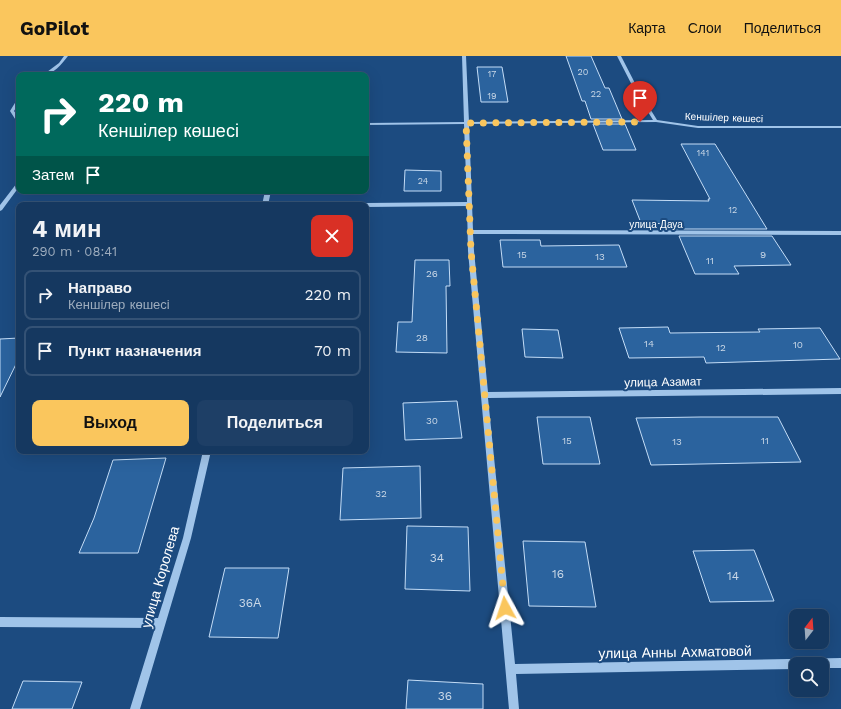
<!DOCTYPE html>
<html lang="ru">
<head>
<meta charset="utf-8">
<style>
	body { margin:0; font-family:"Work Sans",sans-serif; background:#1e3f66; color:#f1f3f6; height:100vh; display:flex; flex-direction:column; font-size:15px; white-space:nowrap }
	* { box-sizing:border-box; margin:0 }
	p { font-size:13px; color:#9dacbd }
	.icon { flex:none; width:22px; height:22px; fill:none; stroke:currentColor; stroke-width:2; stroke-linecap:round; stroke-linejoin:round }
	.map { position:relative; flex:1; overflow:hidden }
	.side { position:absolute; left:16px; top:146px; width:353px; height:252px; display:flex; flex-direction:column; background:#153860; border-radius:8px; box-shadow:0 4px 16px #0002,0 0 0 1px #345275 }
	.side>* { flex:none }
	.banner { position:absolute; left:16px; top:16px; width:353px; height:122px; border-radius:8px; box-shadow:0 4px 16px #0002,0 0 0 1px #345275; background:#00695c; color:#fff; overflow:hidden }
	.needle { width:26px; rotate:17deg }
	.fabs { position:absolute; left:789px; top:553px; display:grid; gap:8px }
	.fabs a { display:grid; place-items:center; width:40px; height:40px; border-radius:8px; background:#153860; box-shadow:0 4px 16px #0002,0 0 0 1px #345275; font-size:20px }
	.pin { position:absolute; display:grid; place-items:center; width:34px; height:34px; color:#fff; margin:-41px -17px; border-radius:50% 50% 50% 0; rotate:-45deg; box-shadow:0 0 4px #0007 }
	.pin .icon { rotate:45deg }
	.me { position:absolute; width:44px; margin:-22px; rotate:355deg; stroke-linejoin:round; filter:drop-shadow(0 0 3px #0008) }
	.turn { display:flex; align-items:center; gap:14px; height:84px; padding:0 16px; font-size:18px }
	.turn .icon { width:52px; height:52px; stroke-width:2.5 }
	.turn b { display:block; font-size:28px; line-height:34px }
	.then { display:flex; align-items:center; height:38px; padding:0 16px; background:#0003; gap:8px; font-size:15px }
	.round { display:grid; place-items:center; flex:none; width:42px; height:42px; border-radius:8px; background:#1e3f66 }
	.overview { display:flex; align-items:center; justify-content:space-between; height:68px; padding:0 16px }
	h1 { font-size:24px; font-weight:700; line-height:30px }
	.primary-button { display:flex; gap:8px; margin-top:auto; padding:8px 16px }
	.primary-button a { flex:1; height:46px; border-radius:8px; background:#fac65d; color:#111; font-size:16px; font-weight:700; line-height:46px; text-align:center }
	.primary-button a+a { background:#1e3f66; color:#f1f3f6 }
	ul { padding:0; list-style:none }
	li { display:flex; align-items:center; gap:12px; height:50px; margin:0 8px 6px; padding:0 8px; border:2px solid #345275; border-radius:8px }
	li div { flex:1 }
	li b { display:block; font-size:15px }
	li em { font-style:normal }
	header { display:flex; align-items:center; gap:24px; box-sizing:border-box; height:56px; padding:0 20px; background:#fac65d; color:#111 }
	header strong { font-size:19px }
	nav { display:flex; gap:22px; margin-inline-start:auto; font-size:14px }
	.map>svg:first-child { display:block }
	.building { fill:#2b639e; stroke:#c4ddf7 }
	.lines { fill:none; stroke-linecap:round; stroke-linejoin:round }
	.minor { fill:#a0c4e9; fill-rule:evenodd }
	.route { stroke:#fac65d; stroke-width:7; stroke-dasharray:0 12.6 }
	.labels { text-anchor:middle; stroke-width:4; stroke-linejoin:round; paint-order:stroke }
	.far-number-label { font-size:9px; fill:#cad8e7 }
	.far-street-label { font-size:10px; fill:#fff; stroke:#1c4b80 }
	.number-label { font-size:10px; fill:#cad8e7 }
	.street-label { font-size:12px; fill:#fff; stroke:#1c4b80 }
	.near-number-label { font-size:12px; fill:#cad8e7 }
	.near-street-label { font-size:14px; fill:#fff; stroke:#1c4b80 }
</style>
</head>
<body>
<header>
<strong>GoPilot</strong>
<nav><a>Карта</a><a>Слои</a><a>Поделиться</a></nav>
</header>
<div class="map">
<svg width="841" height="653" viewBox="0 0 841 653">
	<rect width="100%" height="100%" fill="#1c4b80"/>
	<!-- building -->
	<path class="building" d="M566 0H591L605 32H609L622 63H591L585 45H582Z
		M477 11H502L508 46H481Z
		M593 68H625L636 94H603Z
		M681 88H715L767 173H676L674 168 641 167 632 144 709 145 708 143H710Z
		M405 114 441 115V135H404Z
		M679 180H772L791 209 734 210 739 218H695Z
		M500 184H540L541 190 619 189 627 211H503Z
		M415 204H449L450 230H446L447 297 396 296 398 266H412Z
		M668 271 670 277 760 276 758 273 820 272 840 303 706 307 704 301 629 302 619 272Z
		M522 273 558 274 563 302 525 301Z
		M19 282V302L0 341V283Z
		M457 345 462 382 405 384 403 347Z
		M537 361H590L600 408H543Z
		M700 361H778L801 406 651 409 636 362Z
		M166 402 138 497H79L94 462 113 404Z
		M420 410 421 462 340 464 343 412Z
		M407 470 468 471 470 535 405 533Z
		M523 485 585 486 596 551 529 550Z
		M754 494 774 545 710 546 693 495Z
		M225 512H289L278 582 209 581Z
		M408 624 483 628V653H406Z
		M23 625 82 626 72 653H12Z"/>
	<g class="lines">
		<!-- minor -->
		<path class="minor" d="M64 0H68C62 8 53 19 43 19L59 7Z
			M462 0H466L469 66 653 64 635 35 617 0H621L639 35 657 64 698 70H841V72H698L656 66 469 68 473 174 841 175V179L473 178 474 195 488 336 841 332V338L488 342 515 608 841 602V612H822V608H796V613L516 618 519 653H509L468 195 467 150 366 151V149H363L366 147 467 146 464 68 366 69V67L464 66Z
			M18 42H19V47L14 55 19 62V66H17L10 55Z
			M19 126V131L2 154 0 155V149L17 127Z
			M265 135H271L268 149H262Z
			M203 395H211L191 482 140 653H130L155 572 0 571V561L158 562 183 482Z"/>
	</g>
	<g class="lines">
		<!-- route -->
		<path class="route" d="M505 552 471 195 466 67 640 66"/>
	</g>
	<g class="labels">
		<!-- far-number labels -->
		<g class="far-number-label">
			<text x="583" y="19">20</text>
			<text x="492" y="21">17</text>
			<text x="596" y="41">22</text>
			<text x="492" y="43">19</text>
			<text x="703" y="100">141</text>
			<text x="423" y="128">24</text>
			<text x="733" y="157">12</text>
		</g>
		<!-- far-street labels -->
		<g class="far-street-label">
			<text transform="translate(724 61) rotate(2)" y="4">Кеншілер көшесі</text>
			<text x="656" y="172">улица Дауа</text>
		</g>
		<!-- number labels -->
		<g class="number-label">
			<text x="522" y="202">15</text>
			<text x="763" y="202">9</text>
			<text x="600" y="204">13</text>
			<text x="710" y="208">11</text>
			<text x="432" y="221">26</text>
			<text x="422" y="285">28</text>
			<text x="649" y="291">14</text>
			<text x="798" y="292">10</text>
			<text x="721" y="295">12</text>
			<text x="432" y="368">30</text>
			<text x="567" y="388">15</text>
			<text x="765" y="388">11</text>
			<text x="677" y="389">13</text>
			<text x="381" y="441">32</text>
		</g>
		<!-- street labels -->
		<g class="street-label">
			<text transform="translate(663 326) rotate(-1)" y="4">улица Азамат</text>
		</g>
		<!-- near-number labels -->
		<g class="near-number-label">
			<text x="437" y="506">34</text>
			<text x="558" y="522">16</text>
			<text x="733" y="524">14</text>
			<text x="250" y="551">36А</text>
			<text x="445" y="644">36</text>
		</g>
		<!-- near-street labels -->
		<g class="near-street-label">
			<text transform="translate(160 521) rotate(-74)" y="5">улица Королева</text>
			<text transform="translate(675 596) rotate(-1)" y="5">улица Анны Ахматовой</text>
		</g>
	</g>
</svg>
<div class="fabs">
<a><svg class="needle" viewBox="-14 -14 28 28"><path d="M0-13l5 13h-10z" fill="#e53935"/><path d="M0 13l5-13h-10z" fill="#9dacbd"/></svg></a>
<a><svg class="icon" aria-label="search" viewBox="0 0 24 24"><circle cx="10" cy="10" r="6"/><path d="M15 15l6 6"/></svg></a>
</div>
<div class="pin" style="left:640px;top:66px;background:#d93025"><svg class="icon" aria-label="arrive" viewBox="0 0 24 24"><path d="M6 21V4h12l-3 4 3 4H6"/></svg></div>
<svg class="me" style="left:505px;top:552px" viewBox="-20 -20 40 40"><path d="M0-17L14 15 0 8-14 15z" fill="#fac65d" stroke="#fff" stroke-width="4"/></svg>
<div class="banner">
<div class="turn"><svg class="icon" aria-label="right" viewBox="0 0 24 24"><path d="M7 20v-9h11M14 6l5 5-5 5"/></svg><div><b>220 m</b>Кеншілер көшесі</div></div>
<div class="then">Затем<svg class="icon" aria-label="arrive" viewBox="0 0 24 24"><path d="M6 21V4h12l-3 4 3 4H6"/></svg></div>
</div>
<section class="side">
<div class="overview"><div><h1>4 мин</h1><p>290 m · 08:41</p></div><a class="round" style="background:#d93025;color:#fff"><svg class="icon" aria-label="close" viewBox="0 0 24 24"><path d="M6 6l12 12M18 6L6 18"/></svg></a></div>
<ul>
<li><svg class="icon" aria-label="right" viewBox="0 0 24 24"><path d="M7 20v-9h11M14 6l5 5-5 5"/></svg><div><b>Направо</b><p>Кеншілер көшесі</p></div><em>220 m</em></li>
<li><svg class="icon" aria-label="arrive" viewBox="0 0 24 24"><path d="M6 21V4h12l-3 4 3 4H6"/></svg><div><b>Пункт назначения</b></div><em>70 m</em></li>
</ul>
<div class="primary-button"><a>Выход</a><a>Поделиться</a></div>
</section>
</div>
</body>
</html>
